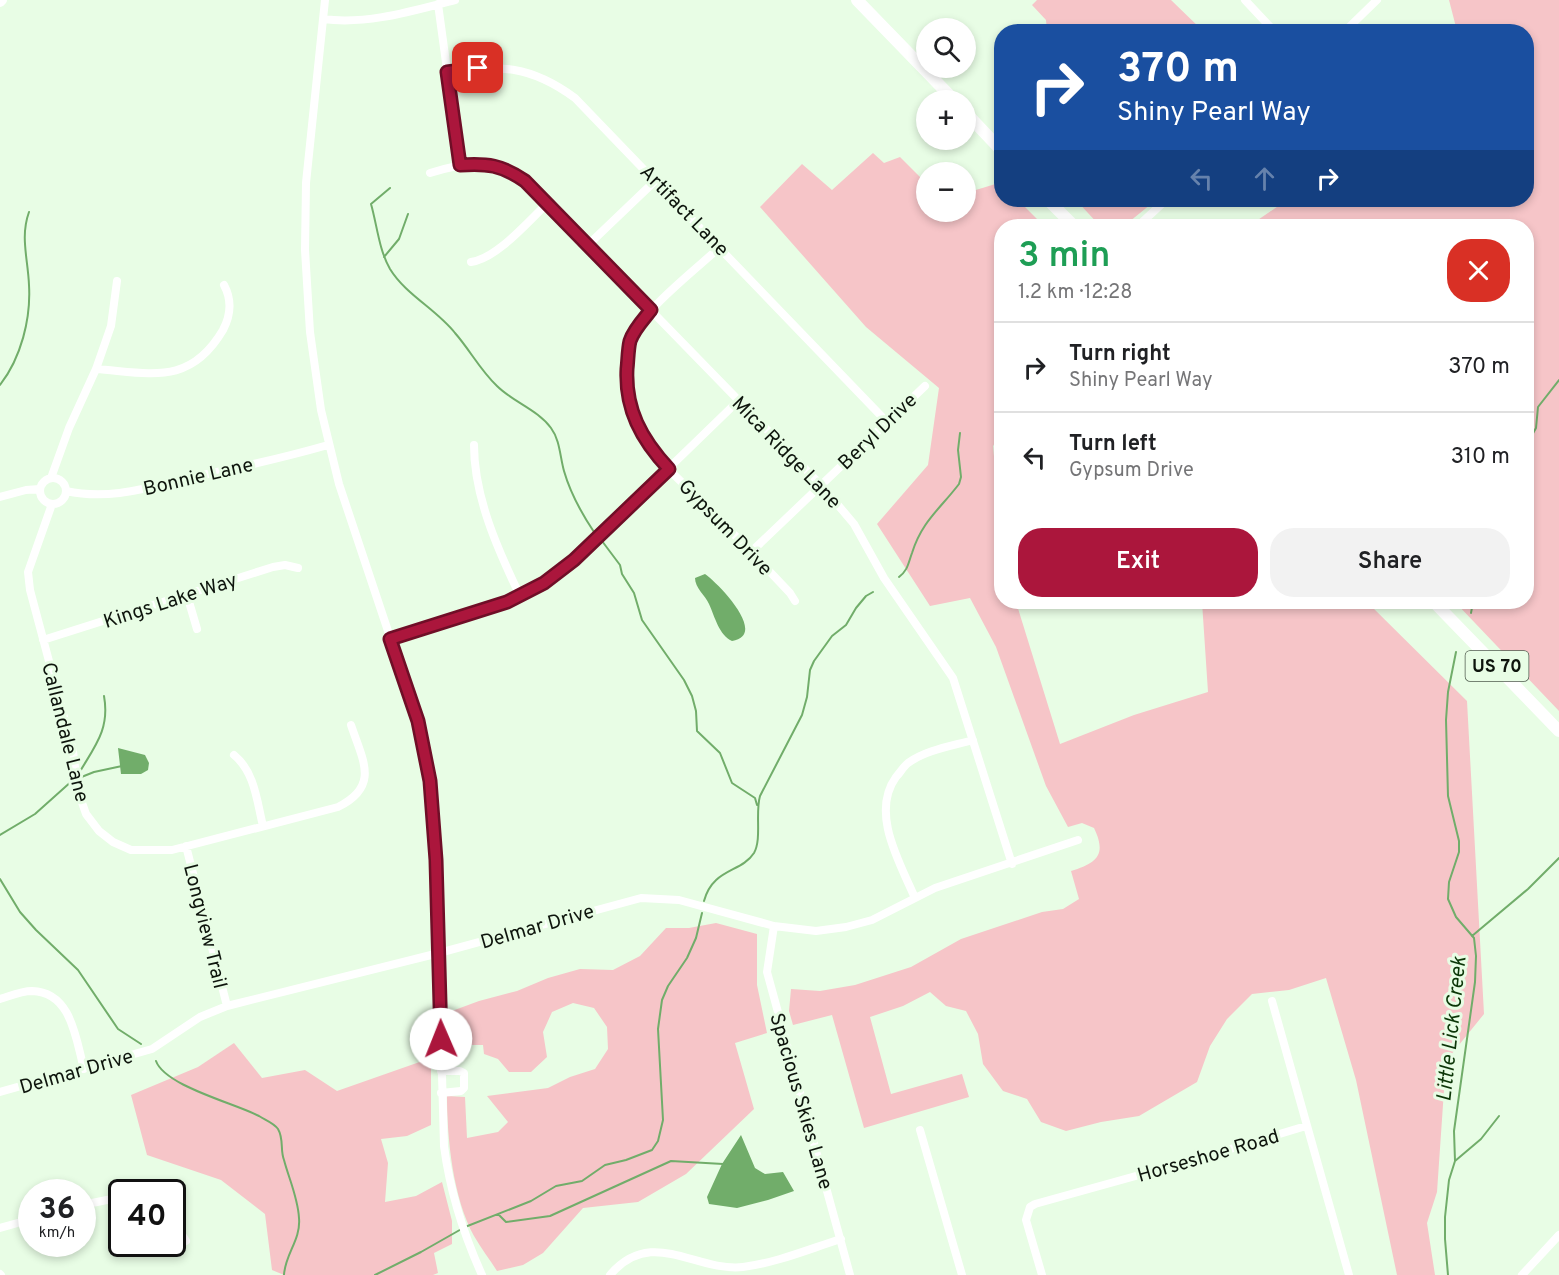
<!DOCTYPE html>
<html lang="en">
<head>
<meta charset="utf-8">
<style>
	body { margin:0; font-family:Overpass,sans-serif; background:#f2f2f2; color:#202124; height:100vh; display:flex; flex-direction:column; font-size:22px; white-space:nowrap }
	* { box-sizing:border-box; margin:0 }
	p { font-size:20px; color:#757577 }
	.icon { flex:none; width:33px; height:33px; fill:none; stroke:currentColor; stroke-width:2; stroke-linecap:round; stroke-linejoin:round }
	.map { position:relative; flex:1; overflow:hidden }
	.details { position:absolute; left:994px; top:219px; width:540px; height:390px; display:flex; flex-direction:column; background:#fff; border-radius:24px; box-shadow:0 3px 9px #0003 }
	.details>* { flex:none }
	.banner { position:absolute; left:994px; top:24px; width:540px; height:183px; border-radius:24px; box-shadow:0 3px 9px #0003; background:#1a4fa0; color:#fff; overflow:hidden }
	.fabs { position:absolute; left:916px; top:18px; display:grid; gap:12px }
	.fabs a { display:grid; place-items:center; width:60px; height:60px; border-radius:50%; background:#fff; box-shadow:0 3px 9px #0003; font-size:30px }
	.speed { position:absolute; left:18px; top:1179px; display:flex; gap:12px; font-size:30px; font-weight:700; text-align:center }
	.speed>* { display:grid; place-content:center; width:78px; height:78px; border-radius:50%; background:#fff; box-shadow:0 3px 9px #0003; line-height:1 }
	.speed small { font-size:15px; font-weight:400 }
	.speed .limit { border:3px solid #111; border-radius:9px; background:#fff; color:#111 }
	.pin { position:absolute; display:grid; place-items:center; width:51px; height:51px; color:#fff; margin:-26px; border-radius:12px; box-shadow:0 3px 9px #0006 }
	.me { position:absolute; width:66px; margin:-33px; rotate:359deg; stroke-linejoin:round; filter:drop-shadow(0 0 4px #0008) }
	.turn { display:flex; align-items:center; gap:21px; height:126px; padding:0 24px; font-size:27px }
	.turn .icon { width:78px; height:78px; stroke-width:2.5 }
	.turn b { display:block; font-size:42px; line-height:51px }
	.lanes { display:flex; align-items:center; height:57px; padding:0 24px; background:#0003; justify-content:center; gap:30px; direction:ltr }
	.lanes .off { opacity:.35 }
	.round { display:grid; place-items:center; flex:none; width:63px; height:63px; border-radius:24px; background:#f2f2f2 }
	.overview { display:flex; align-items:center; justify-content:space-between; height:102px; padding:0 24px }
	h1 { font-size:36px; font-weight:600; line-height:45px; color:#1e9e55 }
	.cta { display:flex; gap:12px; margin-top:auto; padding:12px 24px }
	.cta a { flex:1; height:69px; border-radius:24px; background:#ab163c; color:#fff; font-size:24px; font-weight:600; line-height:69px; text-align:center }
	.cta a+a { background:#f2f2f2; color:#202124 }
	ul { padding:0; list-style:none }
	li { display:flex; align-items:center; gap:18px; height:90px; padding:0 24px; border-top:2px solid #e0e0e0 }
	li div { flex:1 }
	li b { display:block; font-size:22px }
	li em { font-style:normal }
	.map>svg:first-child { display:block }
	.green { fill:#f6c5c8 }
	.water { fill:#71ad6a }
	.lines { fill:none; stroke-linecap:round; stroke-linejoin:round }
	.stream { stroke:#71ad6a; stroke-width:2 }
	.minor { stroke:#fff; stroke-width:8 }
	.major { stroke:#fff; stroke-width:10 }
	.highway { stroke:#fff; stroke-width:12 }
	.route-casing { stroke:#6f0e27; stroke-width:15 }
	.route { stroke:#ab163c; stroke-width:10 }
	.labels { text-anchor:middle; stroke-width:6; stroke-linejoin:round; paint-order:stroke }
	.shield { fill:#e8fde5; stroke:#4f5b4e; stroke-width:1.5 }
	.shield-label { font-size:18px; font-weight:bold; fill:#0e150d }
	.street-label { font-size:20px; fill:#0e150d; stroke:#e8fde5 }
	.water-label { font-size:21px; font-style:italic; fill:#0c3608; stroke:#e8fde5 }
</style>
</head>
<body>
<div class="map">
<svg width="1559" height="1275" viewBox="0 0 1559 1275">
	<rect width="100%" height="100%" fill="#e8fde5"/>
	<!-- green -->
	<path class="green" d="M1037 0H1171L1203 31H1047L1046 20 1032 5Z
		M1449 0H1559V711L1455 602H1527V226H1249L1287 200H1527V32L1457 31Z
		M873 153 884 163 900 157 927 184V212H966V193L1002 182V200H1018L1044 226H1002V301L995 308 1002 318V432L993 446 1002 541V602H1016L1060 744 1134 715 1208 692 1202 602H1367L1467 701 1484 1014 1446 1061 1437 1192 1427 1223 1435 1275H1397L1356 1080 1326 978 1289 990 1252 994 1227 1019 1210 1046 1197 1082 1139 1116 1101 1122 1066 1131 1041 1122 1027 1099 1003 1091 983 1064 978 1034 966 1011 946 1006 930 992 903 1006 870 1017 891 1094 962 1074 969 1097 864 1128 832 1015 793 1025 789 1011 791 989 820 991 855 985 911 967 961 939 1042 912 1063 909 1079 899 1071 871C1097 863 1107 855 1094 828L1082 823 1068 827 1046 786 996 647 970 598 930 606 877 524 928 465 939 388 866 327 760 207 802 164 832 190Z
		M1076 200H1156L1124 226H1100Z
		M716 923 757 934V985L767 1033 735 1043 754 1109 686 1174 638 1202 583 1208 543 1253 523 1265 497 1271C490 1260 481 1248 474 1236 453 1198 447 1139 447 1096L465 1097 467 1138 498 1132 508 1122 487 1096 548 1088 570 1077 595 1069 608 1049 607 1027 594 1008 573 1003 552 1012 543 1032 547 1057 531 1072H509L498 1059 484 1054 483 1045H453L452 1011 479 1001 517 991 548 978 580 969 613 970 640 956 666 928H689Z
		M234 1043 262 1078 305 1070 337 1091 431 1058V1125L407 1136 381 1139 388 1163 385 1202 416 1196 442 1182 452 1221V1244L434 1253 438 1273 433 1275H284L272 1270 265 1214 221 1180 147 1155 131 1095 198 1067Z"/>
	<!-- water -->
	<path class="water" d="M705 574C718 583 769 635 732 641 719 635 715 617 709 604 705 595 695 588 695 578Z
		M118 748 145 755 149 763 148 770 141 774H121Z
		M741 1135 755 1168 765 1174 783 1172 794 1191 768 1200 737 1208 709 1204 707 1197 722 1164Z"/>
	<g class="lines">
		<!-- stream -->
		<path class="stream" d="M390 188 371 204C377 225 379 250 390 269 406 295 436 309 455 333 470 350 480 370 497 386 513 402 538 410 551 428 560 440 560 457 564 471 570 492 582 514 594 532
			M384 257 399 239 408 214
			M0 385C21 358 31 319 29 285 28 259 20 237 29 212
			M1527 444 1536 428 1538 407 1559 380
			M602 541 620 565 622 574 634 593 642 620 684 680 692 696 696 711 697 731 720 753 732 783 755 798 757 805
			M899 577C908 570 908 564 912 553 922 521 940 509 959 484L961 477 958 450 960 433
			M1471 613 1473 602
			M79 773C95 746 110 729 104 696
			M79 778 94 772 122 766
			M0 835 35 814 73 780
			M0 879 20 912 36 930 78 970 118 1029 141 1044
			M704 901C713 868 741 873 754 853 762 839 755 813 760 796L802 715 807 697 810 670 814 661 832 636 846 625 856 608 866 596 873 592
			M1472 936 1528 889 1559 858
			M156 1061C165 1086 234 1103 259 1116 265 1120 274 1123 278 1129 284 1139 280 1150 284 1160 289 1179 298 1198 299 1218 301 1240 285 1254 284 1275
			M1455 1161 1481 1139 1499 1116
			M498 1214 506 1222 550 1216 671 1161 723 1164
			M375 1275 421 1252 465 1227 531 1201 556 1186 582 1181 605 1165 626 1160 652 1150 658 1141 663 1120 658 1029 662 1000 668 986 687 958 696 938 702 913
			M1448 1275 1445 1239V1217L1449 1180 1455 1161 1454 1131 1475 982 1476 956 1474 938 1456 917 1448 899 1449 882 1459 852V841L1448 796 1446 720 1448 692 1456 652"/>
		<!-- minor -->
		<path class="minor" d="M325 0 306 183 305 250 310 332 321 410 339 484 418 721C429 767 433 813 436 860L444 1146C450 1192 463 1233 482 1275
			M1245 0 1275 32
			M438 4 460 165
			M323 19C367 25 412 11 455 0
			M1344 32 1377 0
			M447 72C501 65 530 65 575 98L887 422
			M430 173C467 161 492 159 525 181L821 485 854 524 884 578 953 678 1012 864
			M1138 226 1166 200
			M588 245 656 180
			M720 247C695 270 644 309 631 339 620 366 629 412 643 436 656 460 679 479 698 498 729 529 760 561 790 593L795 601
			M471 262C498 258 528 221 548 203
			M96 369C151 373 190 386 223 330 231 315 232 300 224 285
			M474 445C474 497 498 550 520 596
			M40 491a13 13 0 1 1 26 0a13 13 0 1 1-26 0Z
			M51 478 69 428 96 369 111 326 117 281
			M66 491C113 501 152 486 198 476 242 467 286 457 328 445
			M0 497 26 490 40 489
			M52 504 28 572 30 590 73 751 78 791 86 814 99 831 113 842 131 850H172L338 807C380 786 363 761 351 725
			M751 552 925 386
			M187 595 197 629
			M390 639 507 602 544 583 574 560 738 401
			M43 640 273 567 285 565 298 568
			M234 755C255 772 257 802 263 826
			M186 846 227 1006
			M915 898C900 863 870 813 896 777 900 773 903 767 908 763 926 750 952 746 973 740
			M774 926 767 972 850 1275
			M0 999C10 996 21 991 32 991 72 992 76 1040 84 1069
			M1272 1001 1349 1275
			M441 1071H460L464 1073V1088L461 1091 441 1093
			M0 1092 152 1049 200 1017 227 1006 439 953 641 898 679 900 774 926 816 931 846 927 872 920 935 888 1078 840
			M920 1130 962 1275
			M82 1205 122 1197
			M172 1219 186 1241
			M0 1228 32 1219
			M0 1274 1 1275
			M610 1275C652 1226 694 1272 743 1267 776 1263 809 1249 841 1239
			M1042 1275 1026 1220 1030 1207 1035 1204 1204 1157 1306 1126
			M1522 1275 1559 1235"/>
		<!-- major -->
		<path class="major" d="M0 2 2 0"/>
		<!-- highway -->
		<path class="highway" d="M857 0 954 100
			M966 113 1002 151
			M1048 200 1074 226
			M1434 602 1559 731"/>
	</g>
	<g class="lines">
		<!-- route casing -->
		<g class="route-casing">
			<path id="route" d="M441 1039 436 860 430 781 418 721 390 639 507 602 544 583 574 560 669 469C641 439 625 409 627 369 628 360 628 349 630 341 634 329 644 319 651 310L525 181C502 165 487 163 460 165L447 72 478 68"/>
		</g>
		<!-- route -->
		<use href="#route" class="route"/>
	</g>
	<g class="labels">
		<!-- shield labels -->
		<rect class="shield" x="1465.5" y="651" width="63" height="30" rx="4.5"/>
		<g class="shield-label">
			<text x="1497" y="672">US 70</text>
		</g>
		<!-- street labels -->
		<g class="street-label">
			<text transform="translate(685 210) rotate(46)" y="7">Artifact Lane</text>
			<text transform="translate(877 431) rotate(-44)" y="7">Beryl Drive</text>
			<text transform="translate(787 452) rotate(46)" y="7">Mica Ridge Lane</text>
			<text transform="translate(198 476) rotate(-13)" y="7">Bonnie Lane</text>
			<text transform="translate(726 527) rotate(46)" y="7">Gypsum Drive</text>
			<text transform="translate(170 600) rotate(-18)" y="7">Kings Lake Way</text>
			<text transform="translate(66 732) rotate(76)" y="7">Callandale Lane</text>
			<text transform="translate(206 926) rotate(76)" y="7">Longview Trail</text>
			<text transform="translate(537 926) rotate(-16)" y="7">Delmar Drive</text>
			<text transform="translate(76 1071) rotate(-16)" y="7">Delmar Drive</text>
			<text transform="translate(802 1101) rotate(74)" y="7">Spacious Skies Lane</text>
			<text transform="translate(1208 1155) rotate(-16)" y="7">Horseshoe Road</text>
		</g>
		<!-- water labels -->
		<g class="water-label">
			<text transform="translate(1451 1029) rotate(-84)" y="7">Little Lick Creek</text>
		</g>
	</g>
</svg>
<div class="fabs">
<a><svg class="icon" aria-label="search" viewBox="0 0 24 24"><circle cx="10" cy="10" r="6"/><path d="M15 15l6 6"/></svg></a>
<a>+</a>
<a>−</a>
</div>
<div class="speed"><div>36<small>km/h</small></div><div class="limit">40</div></div>
<div class="pin" style="left:478px;top:68px;background:#d93025"><svg class="icon" aria-label="arrive" viewBox="0 0 24 24"><path d="M6 21V4h12l-3 4 3 4H6"/></svg></div>
<svg class="me" style="left:441px;top:1039px" viewBox="-20 -20 40 40"><circle r="19" fill="#fff"/><path d="M0-13L10 11 0 6-10 11z" fill="#ab163c"/></svg>
<div class="banner">
<div class="turn"><svg class="icon" aria-label="right" viewBox="0 0 24 24"><path d="M7 20v-9h11M14 6l5 5-5 5"/></svg><div><b>370 m</b>Shiny Pearl Way</div></div>
<div class="lanes"><svg class="icon off" aria-label="left" viewBox="0 0 24 24"><path d="M17 20v-9H6M10 6l-5 5 5 5"/></svg><svg class="icon off" aria-label="ahead" viewBox="0 0 24 24"><path d="M12 20V5M6 11l6-6 6 6"/></svg><svg class="icon" aria-label="right" viewBox="0 0 24 24"><path d="M7 20v-9h11M14 6l5 5-5 5"/></svg></div>
</div>
<section class="details">
<div class="overview"><div><h1>3 min</h1><p>1.2 km · 12:28</p></div><a class="round" style="background:#d93025;color:#fff"><svg class="icon" aria-label="close" viewBox="0 0 24 24"><path d="M6 6l12 12M18 6L6 18"/></svg></a></div>
<ul>
<li><svg class="icon" aria-label="right" viewBox="0 0 24 24"><path d="M7 20v-9h11M14 6l5 5-5 5"/></svg><div><b>Turn right</b><p>Shiny Pearl Way</p></div><em>370 m</em></li>
<li><svg class="icon" aria-label="left" viewBox="0 0 24 24"><path d="M17 20v-9H6M10 6l-5 5 5 5"/></svg><div><b>Turn left</b><p>Gypsum Drive</p></div><em>310 m</em></li>
</ul>
<div class="cta"><a>Exit</a><a>Share</a></div>
</section>
</div>
</body>
</html>
